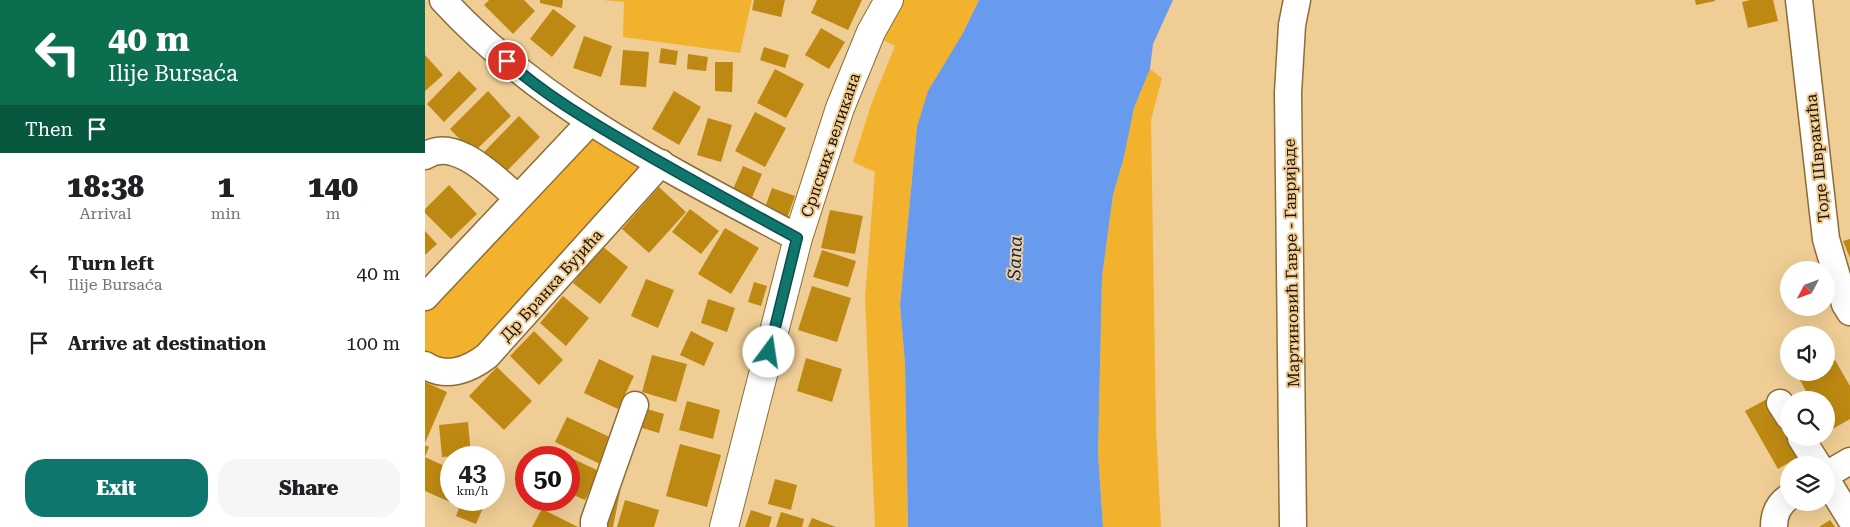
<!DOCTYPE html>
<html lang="en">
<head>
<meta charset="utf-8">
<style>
	body { margin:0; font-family:"Roboto Serif",serif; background:#f6f6f6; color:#202124; height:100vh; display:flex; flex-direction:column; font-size:19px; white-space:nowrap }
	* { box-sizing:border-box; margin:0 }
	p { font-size:16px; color:#757577 }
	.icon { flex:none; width:28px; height:28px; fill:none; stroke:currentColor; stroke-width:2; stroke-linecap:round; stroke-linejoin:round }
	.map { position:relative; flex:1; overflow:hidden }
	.drawer { display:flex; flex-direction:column; background:#fff; width:425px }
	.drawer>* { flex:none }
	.banner { background:#0b6e4f; color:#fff; overflow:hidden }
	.needle { width:32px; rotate:229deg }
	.controls { position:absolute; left:1355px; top:261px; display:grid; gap:10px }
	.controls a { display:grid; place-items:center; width:55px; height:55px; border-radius:50%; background:#fff; box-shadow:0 5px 20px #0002; font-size:25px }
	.speed { position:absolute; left:15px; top:446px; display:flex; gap:10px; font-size:25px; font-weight:700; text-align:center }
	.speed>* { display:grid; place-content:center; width:65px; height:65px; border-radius:50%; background:#fff; box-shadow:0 5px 20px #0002; line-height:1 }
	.speed small { font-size:12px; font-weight:400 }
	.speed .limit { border:8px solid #d22; background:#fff; color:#111 }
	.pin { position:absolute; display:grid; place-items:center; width:42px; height:42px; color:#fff; margin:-21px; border:2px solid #fff; border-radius:50%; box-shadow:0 1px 5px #0007 }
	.me { position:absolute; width:55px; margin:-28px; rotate:14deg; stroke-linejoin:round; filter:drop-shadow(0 0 4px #0008) }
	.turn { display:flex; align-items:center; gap:18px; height:105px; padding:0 25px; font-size:22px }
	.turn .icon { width:65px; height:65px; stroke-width:2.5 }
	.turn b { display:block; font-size:35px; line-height:42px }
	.then { display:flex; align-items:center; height:48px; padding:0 25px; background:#0003; gap:10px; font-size:19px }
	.eta { display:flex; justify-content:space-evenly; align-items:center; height:85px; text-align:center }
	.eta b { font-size:30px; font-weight:800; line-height:35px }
	.primary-button { display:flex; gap:10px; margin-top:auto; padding:10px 25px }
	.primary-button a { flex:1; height:58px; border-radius:20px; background:#0f766e; color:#fff; font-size:20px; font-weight:800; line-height:58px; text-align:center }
	.primary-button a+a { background:#f6f6f6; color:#202124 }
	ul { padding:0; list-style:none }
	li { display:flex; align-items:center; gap:15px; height:70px; padding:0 25px }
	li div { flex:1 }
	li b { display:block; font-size:19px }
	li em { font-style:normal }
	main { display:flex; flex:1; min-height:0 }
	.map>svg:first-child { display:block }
	.green { fill:#f3b22e }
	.water { fill:#689aed }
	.building { fill:#be8912 }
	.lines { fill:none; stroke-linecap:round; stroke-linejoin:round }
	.minor-casing { stroke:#8c6d37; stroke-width:29 }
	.secondary-casing { stroke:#8c6d37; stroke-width:30 }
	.minor { stroke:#fff; stroke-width:26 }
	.secondary { stroke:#fff; stroke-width:28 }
	.route-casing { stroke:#0a4d48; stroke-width:12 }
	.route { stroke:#0f766e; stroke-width:9 }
	.labels { text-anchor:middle; stroke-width:4; stroke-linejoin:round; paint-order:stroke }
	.street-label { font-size:16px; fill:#1d1100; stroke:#efcd95 }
	.water-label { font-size:18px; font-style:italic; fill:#002362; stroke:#efcd95 }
</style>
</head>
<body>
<main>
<section class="drawer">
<div class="banner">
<div class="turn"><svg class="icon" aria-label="left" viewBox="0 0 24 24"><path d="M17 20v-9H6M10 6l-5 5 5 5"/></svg><div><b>40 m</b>Ilije Bursaća</div></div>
<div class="then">Then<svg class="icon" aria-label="arrive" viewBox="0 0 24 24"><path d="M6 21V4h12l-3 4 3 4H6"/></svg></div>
</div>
<div class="eta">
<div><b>18:38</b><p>Arrival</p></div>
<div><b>1</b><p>min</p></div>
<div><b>140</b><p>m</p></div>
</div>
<ul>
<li><svg class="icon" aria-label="left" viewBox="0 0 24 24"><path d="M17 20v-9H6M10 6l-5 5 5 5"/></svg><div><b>Turn left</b><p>Ilije Bursaća</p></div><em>40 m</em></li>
<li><svg class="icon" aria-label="arrive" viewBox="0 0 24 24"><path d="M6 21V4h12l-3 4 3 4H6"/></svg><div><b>Arrive at destination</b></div><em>100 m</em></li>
</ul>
<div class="primary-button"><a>Exit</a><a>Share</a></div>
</section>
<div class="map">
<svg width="1425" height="527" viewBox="0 0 1425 527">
	<rect width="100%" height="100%" fill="#efcd95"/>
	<!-- green -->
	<path class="green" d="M177 0H327L315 53 198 37 199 2Z
		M479 0H554L492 127 475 305 480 363 483 527H450L440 297 450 172 428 162 447 102 470 46 458 40Z
		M725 69 737 78 726 120 731 428 736 527H678L673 453 677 277 688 195 699 157 709 108Z
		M170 130 222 165 40 363 0 357V311Z"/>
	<!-- water -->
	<path class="water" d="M554 0H748L728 44 725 69 709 108 699 157 688 195 677 277 673 453 678 527H483L480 363 475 305 492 127 503 91 538 33Z"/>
	<!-- building -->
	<path class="building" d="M64 0H99L110 11 88 34 59 5Z
		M115 0H138L137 8 115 3Z
		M329 0H360L356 17 327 10Z
		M392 0H437L423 30 386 13Z
		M1270 0H1290V1L1271 5Z
		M1325 0H1348L1353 21 1323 28 1317 2Z
		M128 9 151 26 127 57 105 39Z
		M396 28 420 42 404 69 380 55Z
		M159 36 187 46 176 77 148 68Z
		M339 47 364 55 360 68 335 60Z
		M236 48 253 51 251 65 234 63Z
		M198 50 224 52 221 87 195 85Z
		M263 54 283 57 281 71 262 69Z
		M0 55 18 75 0 91Z
		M290 62H308L307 92 290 91Z
		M350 69 379 84 361 118 332 103Z
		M34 71 52 89 19 122 2 104Z
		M63 91 86 116 48 153 25 129Z
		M249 91 276 107 254 145 227 129Z
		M330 112 361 128 340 167 310 151Z
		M94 116 115 137 80 173 59 152Z
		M283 118 307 125 296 162 272 155Z
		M318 166 337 174 325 202 306 194Z
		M24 185 52 214 26 239 0 213V209Z
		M234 187 261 212 224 253 197 229Z
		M347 188 370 196 361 221 338 213Z
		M265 209 294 231 276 254 247 232Z
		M405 210 438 216 430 254 396 248Z
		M300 228 334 248 306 294 273 274Z
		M0 231 12 244 0 255Z
		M1425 239V258L1418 241Z
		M177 246 203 267 175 304 148 283Z
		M397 250 431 261 423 287 388 277Z
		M221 279 249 290 233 328 206 316Z
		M329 282 342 286 336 306 323 302Z
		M387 286 426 298 412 342 373 330Z
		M138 296 164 318 141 346 115 323Z
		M283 299 310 308 302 332 276 323Z
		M109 331 138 360 114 385 85 356Z
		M266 331 289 343 279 366 255 355Z
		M227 355 262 364 251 402 217 392Z
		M381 358 417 369 407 402 372 391Z
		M174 359 209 376 193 409 159 393Z
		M1410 360 1425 386V419L1404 431 1401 426V400H1386L1375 380 1388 372H1401V365Z
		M72 367 107 401 79 430 44 396Z
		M0 382 22 392 0 443Z
		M1342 399 1375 456 1353 469 1320 411Z
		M262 401 295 410 288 439 254 430Z
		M219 408 239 414 234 433 214 427Z
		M142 417 191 440 179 466 130 442Z
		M43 422 46 455 17 457 14 425Z
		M255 444 296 455 282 507 241 496Z
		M0 445 4 447 0 457Z
		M0 457 26 469 25 502 0 491Z
		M144 457 174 471 160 500 144 493Z
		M350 479 372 485 366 510 343 504Z
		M185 484 196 487 188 527H176Z
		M37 500H54L60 503 51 524 31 516Z
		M200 500 234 510 229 527H192Z
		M117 509 153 527H107Z
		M326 510 347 517 344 527H320Z
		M356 512 379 519 377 527H351Z
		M387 518 411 527H383Z
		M1405 520 1410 527H1394Z"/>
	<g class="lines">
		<!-- minor casing -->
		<g class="minor-casing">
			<path id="minor" d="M18 0C115 106 247 171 373 238
				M1374 0 1401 239 1420 304 1425 312
				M0 156C30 135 71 180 93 198
				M0 297 165 122
				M0 365C20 379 44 370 62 356L236 163
				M1355 403 1364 417
				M1376 438 1393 465
				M1401 475 1425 461
				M1401 479 1425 518
				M169 527V521L210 405
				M868 527 863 93 867 25 872 0
				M1349 527C1349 515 1353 504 1364 497"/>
		</g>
		<!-- secondary casing -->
		<g class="secondary-casing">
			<path id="secondary" d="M299 527 373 238 415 108 446 32 464 0"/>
		</g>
		<!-- minor -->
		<use href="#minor" class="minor"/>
		<!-- secondary -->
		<use href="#secondary" class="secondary"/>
	</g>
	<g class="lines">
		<!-- route casing -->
		<g class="route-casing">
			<path id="route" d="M82 61C117 93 161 119 202 143 258 176 315 207 372 238L344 352"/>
		</g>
		<!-- route -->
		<use href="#route" class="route"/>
	</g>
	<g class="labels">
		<!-- street labels -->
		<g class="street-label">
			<text transform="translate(405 145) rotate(-71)" y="6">Српских великана</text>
			<text transform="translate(1392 158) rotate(-96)" y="6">Тоде Швракића</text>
			<text transform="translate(866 263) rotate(-91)" y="6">Мартиновић Гавре - Гавријаде</text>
			<text transform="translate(126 285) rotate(-48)" y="6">Др Бранка Бујића</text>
		</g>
		<!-- water labels -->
		<g class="water-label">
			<text transform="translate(590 258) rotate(-88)" y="6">Sana</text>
		</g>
	</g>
</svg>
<div class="controls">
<a><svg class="needle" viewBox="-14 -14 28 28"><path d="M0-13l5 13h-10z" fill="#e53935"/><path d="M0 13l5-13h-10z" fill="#757577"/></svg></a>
<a><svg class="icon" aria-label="sound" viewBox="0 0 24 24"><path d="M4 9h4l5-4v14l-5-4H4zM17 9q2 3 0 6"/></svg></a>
<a><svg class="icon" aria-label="search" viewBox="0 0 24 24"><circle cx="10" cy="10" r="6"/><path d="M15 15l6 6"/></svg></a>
<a><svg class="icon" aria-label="layers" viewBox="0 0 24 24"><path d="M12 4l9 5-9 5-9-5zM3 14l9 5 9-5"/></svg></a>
</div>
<div class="speed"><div>43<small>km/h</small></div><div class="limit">50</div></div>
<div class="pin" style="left:82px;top:61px;background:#d93025"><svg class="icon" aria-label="arrive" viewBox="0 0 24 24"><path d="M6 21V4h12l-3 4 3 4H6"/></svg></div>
<svg class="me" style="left:344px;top:352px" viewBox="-20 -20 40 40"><circle r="19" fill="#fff"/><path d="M0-13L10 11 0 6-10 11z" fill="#0f766e"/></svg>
</div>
</main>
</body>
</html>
